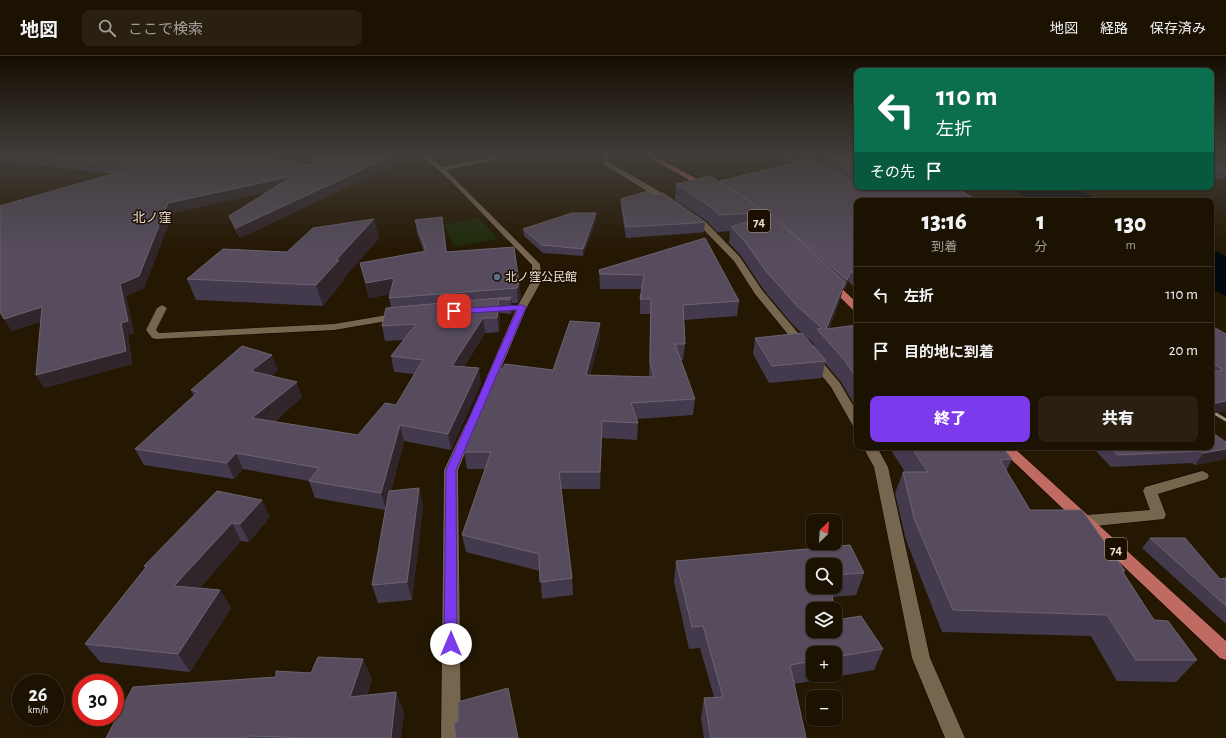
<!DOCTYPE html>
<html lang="ja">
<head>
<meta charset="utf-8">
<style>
	body { margin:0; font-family:"Alegreya Sans","Noto Sans JP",sans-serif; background:#292011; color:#f1f3f6; height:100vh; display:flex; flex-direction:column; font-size:15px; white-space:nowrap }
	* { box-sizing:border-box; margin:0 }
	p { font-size:13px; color:#a09e99 }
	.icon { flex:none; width:22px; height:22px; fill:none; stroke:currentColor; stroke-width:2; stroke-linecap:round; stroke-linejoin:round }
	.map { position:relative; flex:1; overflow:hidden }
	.side { position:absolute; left:854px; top:142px; width:360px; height:252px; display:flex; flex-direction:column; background:#1c1202; border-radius:8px; box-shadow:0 1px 3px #0004,0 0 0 1px #3a3224 }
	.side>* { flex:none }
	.top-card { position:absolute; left:854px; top:12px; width:360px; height:122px; border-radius:8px; box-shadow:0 1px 3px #0004,0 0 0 1px #3a3224; background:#0b6e4f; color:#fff; overflow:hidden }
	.needle { width:26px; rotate:25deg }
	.controls { position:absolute; left:806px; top:458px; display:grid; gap:8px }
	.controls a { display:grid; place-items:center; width:36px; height:36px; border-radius:8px; background:#1c1202; box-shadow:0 1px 3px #0004,0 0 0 1px #3a3224; font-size:20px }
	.speed { position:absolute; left:12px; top:618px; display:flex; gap:8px; font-size:20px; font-weight:700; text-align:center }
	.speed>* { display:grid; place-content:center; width:52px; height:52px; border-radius:50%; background:#1c1202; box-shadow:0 1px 3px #0004,0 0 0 1px #3a3224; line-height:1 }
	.speed small { font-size:10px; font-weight:400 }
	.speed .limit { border:6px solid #d22; background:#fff; color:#111 }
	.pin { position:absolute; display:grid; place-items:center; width:34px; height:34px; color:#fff; margin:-17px; border-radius:8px; box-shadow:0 2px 6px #0006 }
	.me { position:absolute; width:44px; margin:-22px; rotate:0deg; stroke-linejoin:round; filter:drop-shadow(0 0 3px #0008) }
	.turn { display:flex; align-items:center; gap:14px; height:84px; padding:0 16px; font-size:18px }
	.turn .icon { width:52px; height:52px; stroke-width:2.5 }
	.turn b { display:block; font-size:28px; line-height:34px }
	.then { display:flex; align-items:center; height:38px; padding:0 16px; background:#0003; gap:8px; font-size:15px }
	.eta { display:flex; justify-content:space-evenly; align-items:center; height:68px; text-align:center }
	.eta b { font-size:24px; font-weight:800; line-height:28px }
	.action { display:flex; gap:8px; margin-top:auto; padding:8px 16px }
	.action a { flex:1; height:46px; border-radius:8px; background:#7c3aed; color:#fff; font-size:16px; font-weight:800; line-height:46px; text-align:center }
	.action a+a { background:#292011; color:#f1f3f6 }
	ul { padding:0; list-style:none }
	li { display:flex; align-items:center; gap:12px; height:56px; padding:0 16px; border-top:1px solid #3a3224 }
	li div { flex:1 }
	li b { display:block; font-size:15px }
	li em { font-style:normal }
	header { display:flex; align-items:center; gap:24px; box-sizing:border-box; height:56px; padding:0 20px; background:#1c1202; border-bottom:1px solid #3a3224 }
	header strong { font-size:19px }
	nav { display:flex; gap:22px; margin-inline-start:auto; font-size:14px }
	.search { width:280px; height:36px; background:#292011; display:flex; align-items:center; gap:10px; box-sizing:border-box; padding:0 14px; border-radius:8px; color:#a09e99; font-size:15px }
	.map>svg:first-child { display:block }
	.green { fill:#1f2a09 }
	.water { fill:#000a0e }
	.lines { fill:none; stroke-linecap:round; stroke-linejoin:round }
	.street-casing { stroke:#0e0400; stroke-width:1 }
	.primary-casing { stroke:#0e0400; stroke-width:1 }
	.street { fill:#77664e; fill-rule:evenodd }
	.primary { fill:#c06b61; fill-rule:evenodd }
	.rail-far1 { stroke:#9b8f7f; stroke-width:2 }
	.rail { stroke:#9b8f7f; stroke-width:3 }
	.wall { fill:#443a4e; fill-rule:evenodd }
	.shaded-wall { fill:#30252a }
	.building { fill:#564c5d; stroke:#6d6370 }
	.route { fill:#7c3aed; stroke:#51269a }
	.service-dot { fill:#5c6f8a; stroke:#1c0f00; stroke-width:1.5 }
	.labels { text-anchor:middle; stroke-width:3; stroke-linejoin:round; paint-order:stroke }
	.far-poi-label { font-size:12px; fill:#ece2d5; stroke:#1c0f00; text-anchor:start }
	.far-neighbourhood-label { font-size:13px; fill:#ece2d5; stroke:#1c0f00 }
	.shield { fill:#1c0f00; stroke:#aea395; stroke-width:1 }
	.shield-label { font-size:13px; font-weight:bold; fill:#ece2d5 }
</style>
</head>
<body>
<header>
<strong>地図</strong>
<div class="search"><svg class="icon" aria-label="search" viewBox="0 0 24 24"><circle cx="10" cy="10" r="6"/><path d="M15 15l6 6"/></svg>ここで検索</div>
<nav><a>地図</a><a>経路</a><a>保存済み</a></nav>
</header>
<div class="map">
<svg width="1226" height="682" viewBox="0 0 1226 682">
	<rect width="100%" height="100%" fill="#251803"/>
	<!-- green -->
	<path class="green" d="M436 98H479L478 102 446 109Z
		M479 162 498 183 454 191 445 169Z"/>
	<!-- water -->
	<path class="water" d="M1006 131H1072L1103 145H1033Z
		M1211 193 1226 200V240L1211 233Z"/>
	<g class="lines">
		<!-- street casing -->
		<g class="street-casing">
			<path id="street" d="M420 98H426L442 111 493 101V98H499L498 103 446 114 540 208 542 224 527 251 494 329H486L484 327 517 251 532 224V209L451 125Z
				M605 98H611L609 106 674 144V148H668L603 108Z
				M795 98H802L824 111 819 112Z
				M690 159H696L706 166 740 201 762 234 840 327 857 356V371L853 370 831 331 755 238 734 205 700 170 690 163Z
				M162 249 167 252 156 274 159 277 334 268 399 257 404 260 399 263 334 274 156 283 152 282 146 274 157 252Z
				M471 365 475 366 477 369 458 414 461 682H441L444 414 465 369 467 366Z
				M863 391H877L888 411 930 602 965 682H945L912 602 874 411Z
				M1202 415 1207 417 1209 420 1207 423 1158 438 1166 459 1164 463 1086 471 1081 469 1079 465 1081 461 1086 459 1150 454 1143 435 1145 431Z"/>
		</g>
		<!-- primary casing -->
		<g class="primary-casing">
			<path id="primary" d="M643 98H650L714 132 707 134Z
				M831 224 834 225 857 247V255L853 254 826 227Z
				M998 391H1013L1226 585V604L1220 602Z"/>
		</g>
		<!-- street -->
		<use href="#street" class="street"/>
		<!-- primary -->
		<use href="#primary" class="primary"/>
		<!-- rail-far1 -->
		<path class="rail-far1" d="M781 98 805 112"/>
		<!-- rail -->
		<path class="rail" d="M1211 355 1226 364"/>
	</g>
	<!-- wall -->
	<path class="wall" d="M0 98H254L310 109 313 107 311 98 408 102 240 182 233 170 229 160 267 136 173 157 144 232 126 240 134 277 128 279 132 308 44 332 40 266 12 275 1 258H0L114 118 0 105Z
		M823 98H857V234L848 225 845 233 843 232 840 244 829 273 857 269V353L841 326 825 307 822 322 769 327 753 298 755 282 813 291 814 288 793 269 763 233 741 200 729 187 730 175 717 176 707 165 675 144 676 128 720 127V125L822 108 823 100Z
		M1211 98 1226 112V120L1224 123 1211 122Z
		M621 143 705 166 704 176 696 177 695 176V177L626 182 621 153Z
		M442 161 447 196 519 227 521 242 518 247H512L513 256 511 258 500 257 499 276 485 277 464 311 481 327 451 394 404 385 391 435 419 432 423 450 412 544 378 547 372 529 385 454 315 442 309 425 243 413 234 423 144 409 135 393 194 340 191 334 278 314 271 320 302 341 274 366 358 379 396 349 414 318 394 316 391 300 404 284 385 285 382 270 391 252 389 242 390 238 369 242 360 207 424 196 417 177 415 164Z
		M596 164 583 200 543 197 524 180 523 173Z
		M379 182 344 222V224L323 250 196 244 187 223 287 196Z
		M705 182 739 245 737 260 684 264 685 288 683 304H681L695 343 693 359 637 363 638 367 637 384 602 382 600 433H561L572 522 573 539 542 543 540 515 466 496 462 479 485 413H467L464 396 466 389 464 380 553 314 600 267V283L590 319 649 321 650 258H640V243L642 233H600L599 214Z
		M1211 273 1226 278V355L1211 358Z
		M889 391H1002L1012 403 1006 415 1030 454 1125 515 1124 517 1154 564 1197 604 1176 626 1117 625 1091 580 942 576 906 484 895 437 903 416H905Z
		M1092 391H1211L1225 403 1195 409 1192 407 1111 411Z
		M217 435 270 461 249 486 241 485 199 533 220 534 231 552 190 616 100 606 85 588 145 512 144 510Z
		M1150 482 1220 523 1226 522V567H1225L1142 492Z
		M850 489 864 517 856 539 832 541 834 553H813V575H835V560L836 564 861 560 883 593 874 614 794 628 806 682H704L701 662 704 642 714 641 700 592 689 593 674 526 676 505ZM813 509H835V531H813ZM813 597H835V619H813Z
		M363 603 372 624 367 639 396 636 404 657 401 682H106L276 621 311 617Z"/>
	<!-- shaded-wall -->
	<path class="shaded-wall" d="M396 98H408V102L240 182 236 172Z
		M293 120 296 130 173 157 144 232 126 240 134 277 128 279 132 308 44 332 36 319 121 267 120 228 168 147Z
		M596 157V164L583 200V193Z
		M442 161 444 174 448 210 446 196Z
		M374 163 379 182 344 222V224L323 250 316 229 336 204Z
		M851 215 848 225 845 233 847 224Z
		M394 222 398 237 369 242 366 227Z
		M845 226 840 244 825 282 826 273Z
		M519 227 521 242 518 247 517 232Z
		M511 241 513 256 511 258 510 244Z
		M499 243 500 257 499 276 497 262Z
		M42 251 49 263 12 275 4 263Z
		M483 262 485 277 455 325 452 310Z
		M600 267V283L586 335V319Z
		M272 299 278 314 257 330 251 315Z
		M479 312 481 327 451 394 448 378Z
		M297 326 302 341 259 378 252 362Z
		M1226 345V355L1211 358V348Z
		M602 365V382L600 433V416Z
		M400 369 404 385 386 454 381 437Z
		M1226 393V402L1225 403 1195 409 1203 397Z
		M236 397 243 413 234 423 227 407Z
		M419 432 423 450 412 544 407 526Z
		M262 444 270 461 249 486 240 468Z
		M232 467 241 485 186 548 174 530Z
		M220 534 231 552 190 616 178 598Z
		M363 603 372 624 359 662 350 641Z
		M396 636 404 657 401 682H391Z"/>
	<!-- building -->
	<path class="building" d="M13 98H254L310 109 315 106 311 98H396L236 172 229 160 293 120 168 147 139 220 120 228 128 265 121 267 126 295 36 319 42 251 4 263 0 256V150L137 111Z
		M826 98H857V119L823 100 826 99Z
		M1211 98H1214L1226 112V115L1211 113Z
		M813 102 853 126 857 125V131H954L979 145H857V222L851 215 847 224 775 162 720 125Z
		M710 120 747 144 790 176 845 226 826 273 857 269V323L846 306 817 273 822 272 797 250 766 215 743 183 731 171 756 163 755 157 719 159 708 149 676 128Z
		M648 135 655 139 663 137 705 166 697 167 695 165 696 167 626 171 621 143Z
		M572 157H596L583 193 542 189 523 173Z
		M442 161 446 196 514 191 519 227 517 232 389 242 394 222 366 227 360 207 426 195 415 164Z
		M374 163 336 204H339L316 229 187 223 223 193 287 196 313 172Z
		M705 182 739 245 683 249 685 288H675L695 343 631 347 638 367 602 365 600 416H559L572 522 540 526 539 498 462 479 491 396H464L468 381 464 380 494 312 502 313 505 308 553 314 570 265 600 267 586 319 654 321 650 306 651 243H640L644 219 600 218 599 214Z
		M511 241 510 244 499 243 497 262H483L452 310 479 312 448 378 400 369 381 437 309 425 319 412 236 397 227 407 135 393 198 336 191 334 242 290 272 299 251 315 297 326 252 362 358 379 385 347 396 349 423 304 391 300 416 268 382 270 386 252Z
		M1215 272 1226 278V345L1211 348V316L1223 314 1211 306V273Z
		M802 277 826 305 772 310 755 282Z
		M1211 376 1226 386V393L1203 397 1200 395 1118 399 1110 391H1211Z
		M911 391H1002L1012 403 1000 404 1030 454H1082L1125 515H1122L1154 564 1168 565 1197 604H1136L1107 559 953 554 914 462 903 416H928Z
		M419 432 407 526 372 529 389 435Z
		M217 435 262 444 240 468 232 467 174 530 220 534 178 598 85 588 147 510H144Z
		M1150 482H1185L1220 523 1226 522V550Z
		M850 489 864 517 835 519V509H813V531H831L834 553H813V575H835V560L836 564 861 560 883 593 835 601V597H813V605L790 609 806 682H711L704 642 723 641 703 570 692 571 676 505Z
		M318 601 363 603 350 641 396 636 391 682H309L249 680 244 682H106L133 631 276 621V615L311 617Z
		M508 632 518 682H456L454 667 458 665V646Z"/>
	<!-- sky -->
	<linearGradient id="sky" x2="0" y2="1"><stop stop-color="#140d02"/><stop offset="0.51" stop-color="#403d39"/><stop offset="1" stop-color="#403d39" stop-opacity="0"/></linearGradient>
	<rect width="1226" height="193" fill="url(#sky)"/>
	<!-- route -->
	<path class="route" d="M522 249 526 251 456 414 457 588 456 592 451 594 446 592 444 588 446 414 517 254 454 258 450 255 454 253Z"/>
	<!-- markers -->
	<circle class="service-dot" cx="497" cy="221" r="4"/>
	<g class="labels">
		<!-- far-poi labels -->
		<g class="far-poi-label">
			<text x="505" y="225">北ノ窪公民館</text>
		</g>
		<!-- far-neighbourhood labels -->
		<g class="far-neighbourhood-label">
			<text x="152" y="166">北ノ窪</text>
		</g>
		<!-- shield labels -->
		<g class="shield">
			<rect x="748" y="154" width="22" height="22" rx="3"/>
			<rect x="1105" y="482" width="22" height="22" rx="3"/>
		</g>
		<g class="shield-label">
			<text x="759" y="170">74</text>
			<text x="1116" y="498">74</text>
		</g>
	</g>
</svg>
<div class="controls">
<a><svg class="needle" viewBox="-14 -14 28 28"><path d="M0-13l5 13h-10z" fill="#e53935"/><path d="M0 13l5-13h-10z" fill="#a09e99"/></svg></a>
<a><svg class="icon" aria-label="search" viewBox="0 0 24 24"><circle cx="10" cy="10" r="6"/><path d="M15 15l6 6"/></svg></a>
<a><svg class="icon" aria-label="layers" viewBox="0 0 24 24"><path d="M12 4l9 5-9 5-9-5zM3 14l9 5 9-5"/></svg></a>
<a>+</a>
<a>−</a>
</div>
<div class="speed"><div>26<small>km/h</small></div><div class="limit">30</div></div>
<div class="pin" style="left:454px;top:255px;background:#d93025"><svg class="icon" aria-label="arrive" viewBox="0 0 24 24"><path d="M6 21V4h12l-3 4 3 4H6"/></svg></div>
<svg class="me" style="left:451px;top:588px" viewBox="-20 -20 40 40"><circle r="19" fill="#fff"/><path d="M0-13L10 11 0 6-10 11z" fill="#7c3aed"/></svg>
<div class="top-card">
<div class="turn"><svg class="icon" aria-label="left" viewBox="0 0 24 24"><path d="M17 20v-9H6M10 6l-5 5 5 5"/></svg><div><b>110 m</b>左折</div></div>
<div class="then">その先<svg class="icon" aria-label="arrive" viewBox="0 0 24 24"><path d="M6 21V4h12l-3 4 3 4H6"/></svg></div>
</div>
<section class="side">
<div class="eta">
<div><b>13:16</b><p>到着</p></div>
<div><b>1</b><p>分</p></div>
<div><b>130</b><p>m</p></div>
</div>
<ul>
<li><svg class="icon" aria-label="left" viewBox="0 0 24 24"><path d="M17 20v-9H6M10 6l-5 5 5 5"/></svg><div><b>左折</b></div><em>110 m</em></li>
<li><svg class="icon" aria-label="arrive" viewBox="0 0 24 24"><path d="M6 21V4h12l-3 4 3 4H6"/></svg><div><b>目的地に到着</b></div><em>20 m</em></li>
</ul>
<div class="action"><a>終了</a><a>共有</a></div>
</section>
</div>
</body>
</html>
